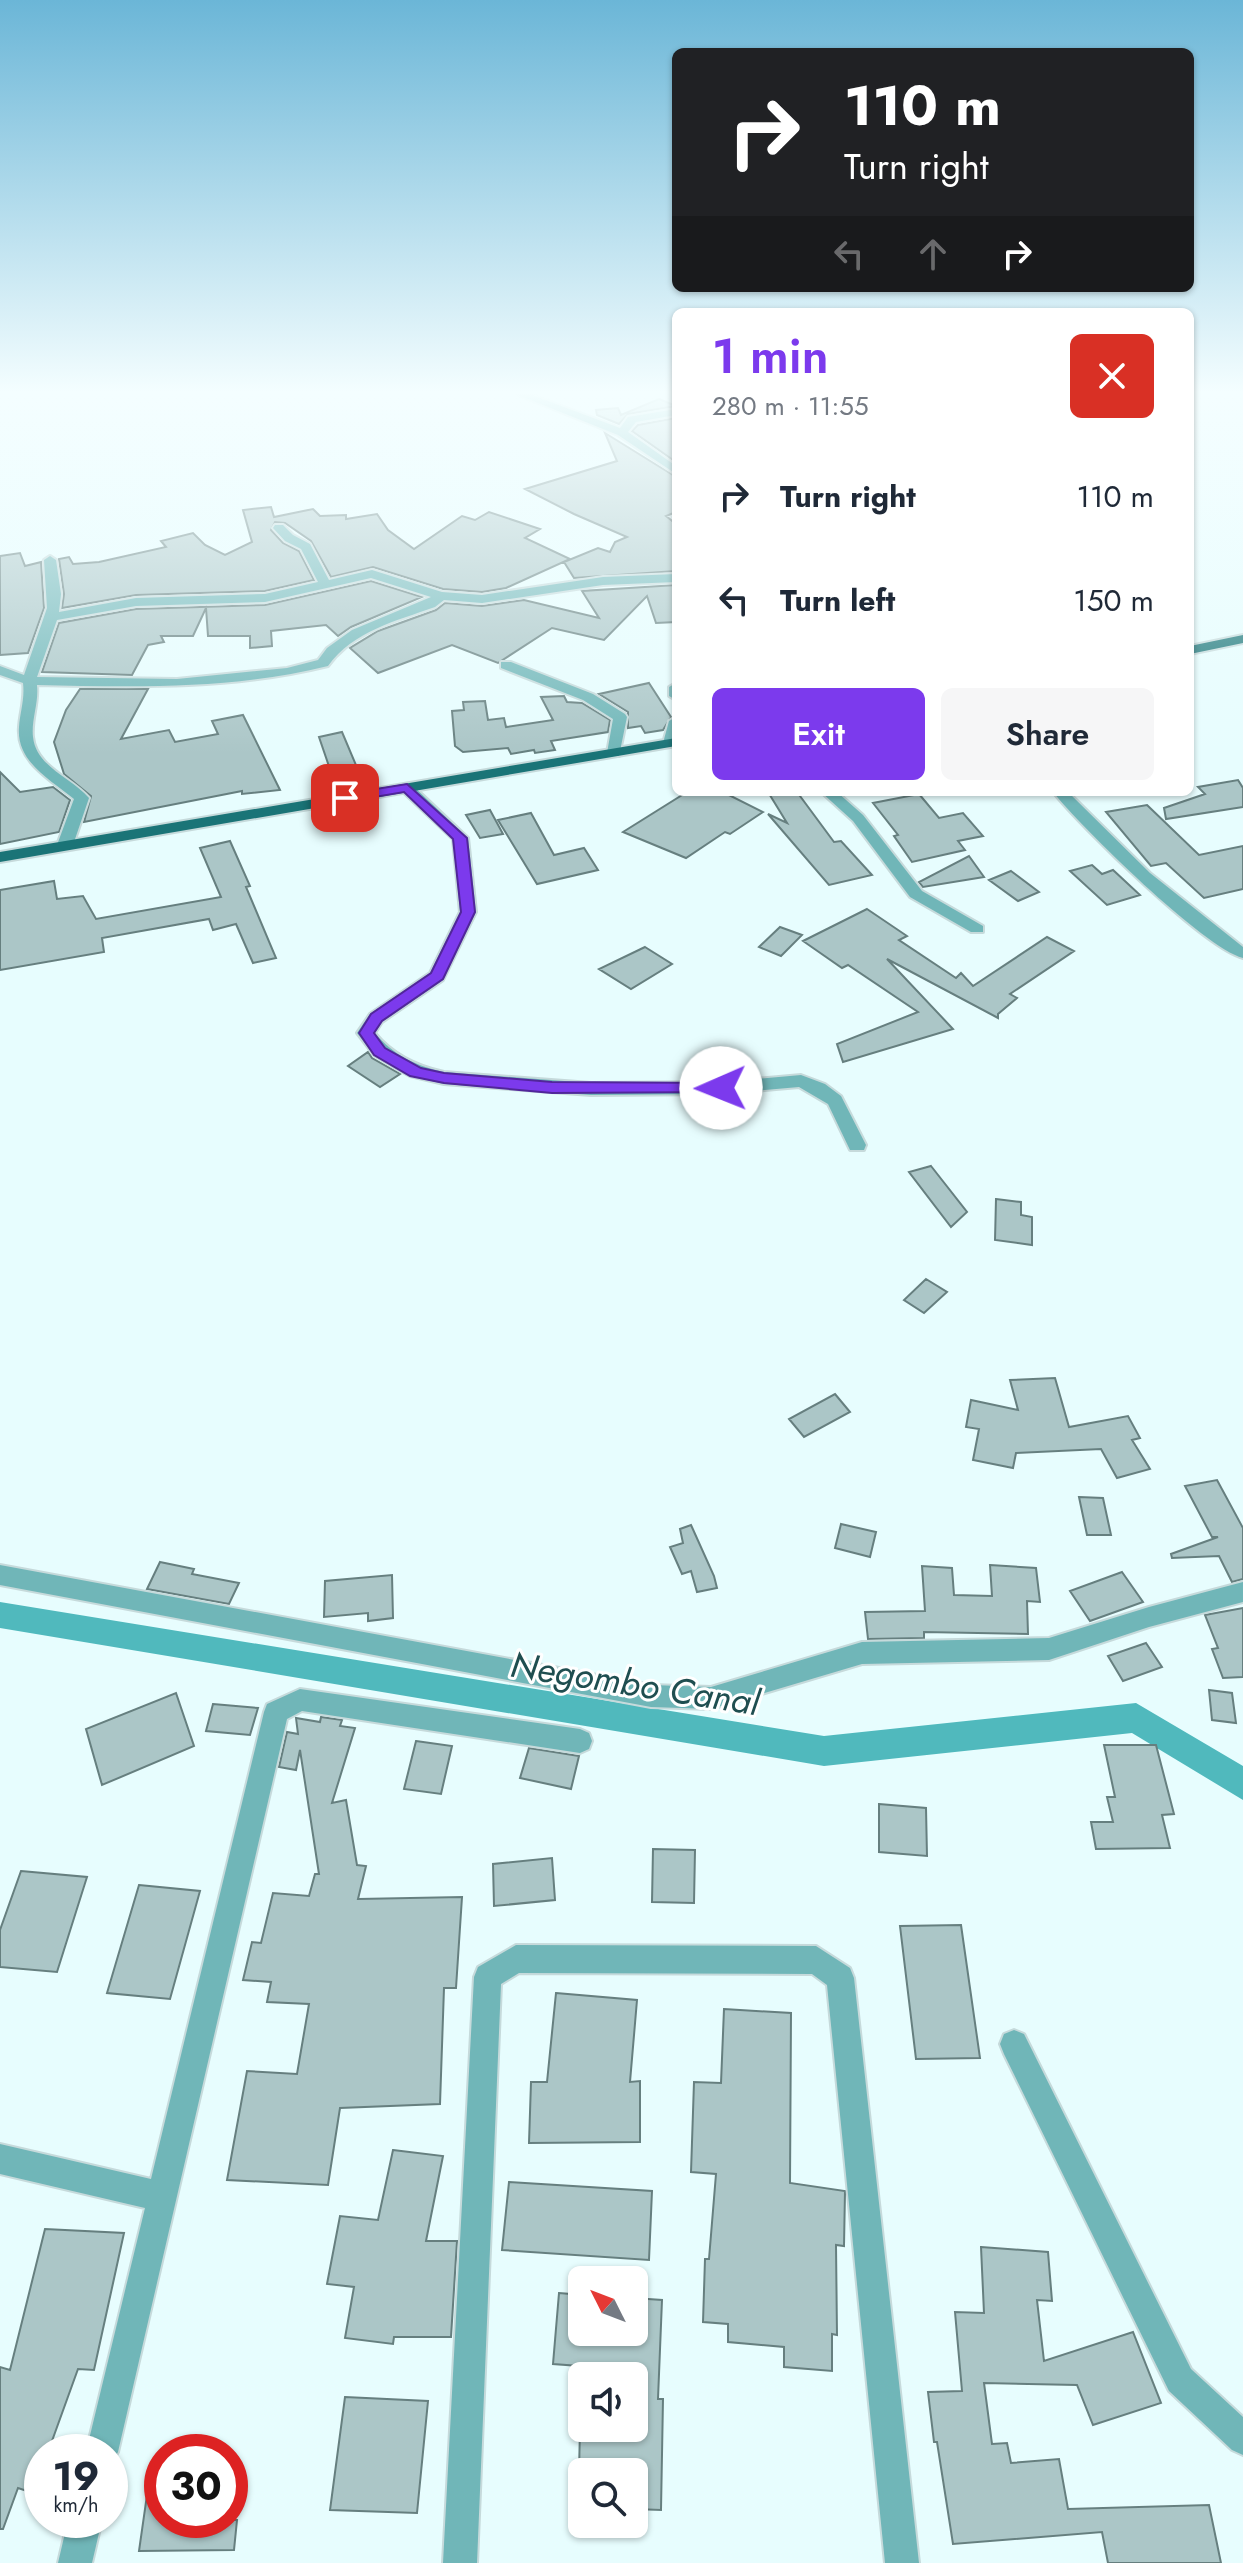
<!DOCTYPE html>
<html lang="en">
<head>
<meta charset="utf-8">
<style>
	body { margin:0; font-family:Jost,sans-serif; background:#f6f6f7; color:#1f2937; height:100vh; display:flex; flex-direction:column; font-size:30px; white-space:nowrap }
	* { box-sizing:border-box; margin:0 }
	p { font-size:26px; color:#747a83 }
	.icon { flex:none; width:44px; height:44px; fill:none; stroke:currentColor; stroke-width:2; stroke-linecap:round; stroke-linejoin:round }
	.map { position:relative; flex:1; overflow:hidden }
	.side { position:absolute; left:672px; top:308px; width:522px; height:488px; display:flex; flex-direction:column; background:#fff; border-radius:12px; box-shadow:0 2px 6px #0004 }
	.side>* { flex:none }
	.top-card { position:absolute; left:672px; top:48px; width:522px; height:244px; border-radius:12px; box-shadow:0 2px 6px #0004; background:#202124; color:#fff; overflow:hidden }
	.needle { width:52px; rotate:312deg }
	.controls { position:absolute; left:568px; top:2266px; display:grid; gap:16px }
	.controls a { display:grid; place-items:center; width:80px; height:80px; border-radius:12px; background:#fff; box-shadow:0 2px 6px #0004; font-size:40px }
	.speed { position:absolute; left:24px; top:2434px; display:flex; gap:16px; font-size:40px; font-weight:700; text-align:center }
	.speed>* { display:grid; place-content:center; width:104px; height:104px; border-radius:50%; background:#fff; box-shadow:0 2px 6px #0004; line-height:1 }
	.speed small { font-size:20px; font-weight:400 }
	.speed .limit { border:12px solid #d22; background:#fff; color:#111 }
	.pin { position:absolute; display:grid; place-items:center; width:68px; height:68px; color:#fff; margin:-34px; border-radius:16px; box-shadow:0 4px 12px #0006 }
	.me { position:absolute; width:88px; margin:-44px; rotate:269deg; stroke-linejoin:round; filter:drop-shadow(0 0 6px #0008) }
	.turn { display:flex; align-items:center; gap:28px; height:168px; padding:0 40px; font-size:36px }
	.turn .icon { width:104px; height:104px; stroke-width:2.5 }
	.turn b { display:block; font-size:56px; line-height:68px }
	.lanes { display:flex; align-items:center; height:76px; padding:0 40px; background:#0003; justify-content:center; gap:40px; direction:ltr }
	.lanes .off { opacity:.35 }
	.round { display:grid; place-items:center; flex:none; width:84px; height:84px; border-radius:12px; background:#f6f6f7 }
	.overview { display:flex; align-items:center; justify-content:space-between; height:136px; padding:0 40px }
	h1 { font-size:48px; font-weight:600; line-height:60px; color:#7c3aed }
	.button { display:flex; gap:16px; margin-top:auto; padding:16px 40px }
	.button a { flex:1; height:92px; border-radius:12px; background:#7c3aed; color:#fff; font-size:32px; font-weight:600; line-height:92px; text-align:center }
	.button a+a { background:#f6f6f7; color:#1f2937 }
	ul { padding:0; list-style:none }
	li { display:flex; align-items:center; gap:24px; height:104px; padding:0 40px }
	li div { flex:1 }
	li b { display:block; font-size:30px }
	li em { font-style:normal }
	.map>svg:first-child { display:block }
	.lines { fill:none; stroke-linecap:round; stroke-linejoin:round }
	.canal { fill:#50b9bd; fill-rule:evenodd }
	.building { fill:#abc6c7; stroke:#667f7f; stroke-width:2 }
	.minor-casing { stroke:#c6dadb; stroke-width:4 }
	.major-casing { stroke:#c6dadb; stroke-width:4 }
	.minor { fill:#70b6b8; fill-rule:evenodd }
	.major { fill:#1a7477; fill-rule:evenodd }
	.route { fill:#7c3aed; stroke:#51269a; stroke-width:2 }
	.labels { text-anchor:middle; stroke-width:6; stroke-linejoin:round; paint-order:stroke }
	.near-water-label { font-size:36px; font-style:italic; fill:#1f4e50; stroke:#fff }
</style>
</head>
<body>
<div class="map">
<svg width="1243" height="2563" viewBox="0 0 1243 2563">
	<rect width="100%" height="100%" fill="#e7fdfe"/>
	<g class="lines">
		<!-- canal -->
		<path class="canal" d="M0 1602 824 1736 1136 1703 1243 1766V1800L1132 1733 824 1766 0 1628Z"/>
	</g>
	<!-- building -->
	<path class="building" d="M659 399 676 406 628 414 619 424 597 415 596 410 618 408 621 415Z
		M676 418V462L632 431 638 425Z
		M605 433 676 477V512L666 516 676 524V571L574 578 564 562 598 548 610 552 615 542 627 537 574 514 525 489 617 461Z
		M271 507 274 517 313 509 320 516 346 515V519L377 514 388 530 414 549 462 516 475 520 489 512 540 529 525 538 570 559 506 588 482 592 443 589 373 567 331 577 311 541 285 523 275 522 271 530 283 543 299 551 314 580 265 591 136 595 62 608 64 594 59 559 69 557 73 564 99 562 166 547 161 541 193 533 205 545 225 555 252 542 243 510Z
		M20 553 25 566 41 562 44 608 28 653 0 655V556Z
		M371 581 422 597 351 627 338 636 326 625 271 631 272 646 250 648V636H208L206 608 193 636H161L164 642 148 645 132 675 42 672 59 623 136 609 265 605Z
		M676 585V622L656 623 647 596 604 640 552 628 498 663 452 645 378 673 350 648 378 631 436 610 445 603 482 606 524 600 599 618 582 591Z
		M649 683 671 717 663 730 645 733 641 726 628 728V712L599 694Z
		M80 689H148L121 739 169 730 175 742 218 734 212 721 243 715 280 790 242 794V791L84 822 91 796 64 774 54 742 66 710Z
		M564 696 567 702 582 703 610 720 608 732 551 741 555 750 535 753 534 750 511 754 508 748 463 752 455 746 452 711 464 710 463 702 485 701 488 720 504 718 506 727 553 720 541 697Z
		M342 732 361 777 334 781 319 737Z
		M0 772 20 792 53 787 70 800 59 832 0 844Z
		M1238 780 1243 788V807L1166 819 1164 808 1205 794 1198 787Z
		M687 792H723L763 812 730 834 725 832 686 858 623 832Z
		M768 792H797L834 842 841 841 872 875 829 885 768 814 787 823Z
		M919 794 939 818 963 813 983 836 958 841 965 850 912 862 894 836 898 835 873 803Z
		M1147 805 1199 855 1243 846V889L1204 898 1166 863 1151 866 1106 812Z
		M490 810 503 834 480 838 466 815Z
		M531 813 554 855 584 848 598 870 537 884 498 820Z
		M230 841 250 886 246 887 276 958 253 963 236 924 213 930 209 919 102 938 104 952 0 970V890L54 881 57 899 83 896 96 919 221 897 200 848Z
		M969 856 984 877 923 887 919 882Z
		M1092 865 1102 874 1113 870 1140 895 1107 905 1070 871Z
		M1011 871 1039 892 1018 901 989 880Z
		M867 909 907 936 899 940 956 978 961 973 973 986 1047 937 1074 951 1010 994 1017 998 998 1014V1018L887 959 953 1029 843 1062 837 1044 918 1012 848 965 842 968 803 941Z
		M780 927 802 935 781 956 759 947Z
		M645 947 672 964 631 989 599 969Z
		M368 1052 372 1058 400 1074 380 1087 348 1066Z
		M931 1166 967 1212 951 1227 909 1172Z
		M996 1199 1021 1202V1215L1032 1217V1245L995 1240Z
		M926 1279 947 1292 924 1313 904 1300Z
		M1055 1378 1069 1427 1128 1416 1140 1438 1132 1440 1150 1469 1117 1478 1101 1449 1016 1453 1013 1468 973 1460 979 1429 966 1427 971 1400 1018 1410 1010 1380Z
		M835 1394 850 1412 804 1437 789 1419Z
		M1217 1480 1243 1528V1579L1232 1582 1219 1556 1172 1558 1171 1554 1218 1537H1212L1185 1486Z
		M1079 1497 1103 1498 1111 1535H1087Z
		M841 1524 876 1532 870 1557 835 1548Z
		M691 1525 714 1576 717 1588 697 1592 691 1571 682 1574 670 1547 683 1543 680 1529Z
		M160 1562 194 1569 192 1574 239 1583 229 1604 147 1589Z
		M990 1565 1036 1568 1040 1602 1027 1601 1028 1634 924 1632V1638L868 1639 865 1612 925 1611 922 1566 952 1568 954 1595 992 1596Z
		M1122 1572 1143 1602 1090 1621 1070 1591Z
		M392 1575 393 1618 368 1621V1613L324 1617 325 1581Z
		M1243 1608V1677L1223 1678 1212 1649 1218 1648 1205 1615Z
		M1146 1643 1162 1667 1123 1681 1108 1656Z
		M1209 1690 1232 1693 1236 1723 1212 1720Z
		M176 1693 194 1746 102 1785 86 1729Z
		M213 1704 258 1708 250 1735 206 1731Z
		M321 1717 342 1720 340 1726 355 1728 332 1803 346 1800 357 1865 366 1866 358 1899 462 1897 456 1988H444L440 2104 340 2108 328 2185 227 2180 247 2071 297 2074 309 2004 267 2002 271 1982 243 1980 252 1942 261 1943 273 1893 309 1896 315 1874H319L300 1750 296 1770 279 1767 287 1732 298 1734 296 1718 320 1722Z
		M416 1741 452 1746 441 1794 404 1789Z
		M1104 1745H1156L1174 1814 1162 1815 1170 1848 1096 1849 1091 1822H1113L1107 1797H1115Z
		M529 1748 579 1756 571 1789 520 1778Z
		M879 1804 926 1808 927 1856 879 1852Z
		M653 1849 695 1850 694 1903 652 1902Z
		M552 1858 555 1900 494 1906 493 1864Z
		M21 1871 87 1877 57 1972 0 1967V1930Z
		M139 1885 200 1891 170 1999 107 1993Z
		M961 1925 980 2058 916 2059 900 1926Z
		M556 1993 637 2000 630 2082 640 2081V2142L529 2143 531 2082H547Z
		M724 2009 791 2013 790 2183 845 2191 844 2246 836 2245 837 2335 832 2334V2371L784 2367V2347L728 2342V2324L703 2322 705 2259H709L716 2174 691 2172 694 2082 721 2083Z
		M393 2150 443 2156 426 2241H457L451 2337H394L393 2344 345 2338 354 2287 327 2284 340 2216 378 2220Z
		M509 2182 652 2191 649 2260 502 2250Z
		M45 2229 124 2233 94 2370 78 2369 48 2452H42V2469L33 2493 18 2488 3 2529H0V2367L10 2370Z
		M981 2247 1048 2252 1052 2301 1037 2300 1044 2361 1133 2332 1161 2403 1093 2425 1077 2385 984 2383 992 2444 1007 2443 1011 2463 1059 2459 1068 2509 1209 2505 1221 2563H1108L1102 2532 953 2544 937 2442H934L928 2392 962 2391 955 2312 984 2313Z
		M559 2293 582 2295V2332H634V2298L662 2300 658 2399H663L661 2510 634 2509V2472H579L580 2428H634V2370L553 2364Z
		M345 2397 428 2401 417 2513 330 2510Z
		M150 2474 162 2475V2520H237L234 2550 139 2551Z"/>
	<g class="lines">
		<!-- minor casing -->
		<g class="minor-casing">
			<path id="minor" d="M518 395H532L620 428 628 417 676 409V415L636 422 628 432 676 466V474L618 435Z
				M275 525H283L293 535 310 544 329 580 372 570 442 592 482 595 603 577 676 574V582L603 585 482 603 444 600 435 607C396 621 353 631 328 666 231 690 136 687 37 685 39 703 31 720 33 737 36 767 72 778 89 798L73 845 65 850 60 848 57 845 74 799C51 780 16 762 19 727 20 712 25 699 23 683L0 675V666L24 675 47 608 44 560 50 556 56 560 61 594 59 612 136 598 265 594 318 582 301 549 285 541 273 528ZM371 578 431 597 352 630 327 648 318 660 287 668 177 679 37 677 57 620 136 606 265 602Z
				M501 662H511L593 694 625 714 627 717 619 756H609L607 753 613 719 583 700 501 668Z
				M676 683V700L669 696V687Z
				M676 717V745L665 746 663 743 669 721Z
				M407 784 412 785 468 838 476 912 443 980 382 1022 375 1033C393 1055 416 1066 444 1072L591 1083 721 1082 801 1075 825 1084 841 1096 866 1145 864 1150H850L828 1104 799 1087 721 1094 591 1095 444 1084 410 1076 394 1067 374 1055 357 1033 370 1014 430 973 460 912 453 839 402 791V785Z
				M821 792H837L863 815 922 891 983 926V932H971L910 897 853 821Z
				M1053 792H1068L1150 873 1243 947V958C1204 948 1081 827 1053 792Z
				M0 1565 651 1685 711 1687 862 1642 1049 1638 1149 1607 1243 1582V1602L1149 1627 1049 1660 862 1664 711 1709 651 1707 0 1585Z
				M300 1689 580 1729 589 1733 592 1741 589 1749 580 1753 302 1711 287 1719 118 2452 110 2465V2452H86L145 2208 0 2174V2144L151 2179 264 1712 267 1704Z
				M516 1945 816 1946 850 1968 854 1978 919 2563H885L827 1985 812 1974 519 1973 501 1984 477 2563H443L474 1977 478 1967Z
				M1014 2030 1024 2034 1191 2369 1243 2417V2455L1232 2450 1169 2391 1004 2054 1000 2044 1004 2034Z
				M68 2520H102L92 2563H58Z"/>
		</g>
		<!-- major casing -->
		<g class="major-casing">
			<path id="major" d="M1243 635V643L1190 654V646Z
				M676 738V746L0 862V852Z"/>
		</g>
		<!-- minor -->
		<use href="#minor" class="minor"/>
		<!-- major -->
		<use href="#major" class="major"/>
	</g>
	<!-- sky -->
	<linearGradient id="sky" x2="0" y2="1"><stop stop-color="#6bb6d7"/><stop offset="0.52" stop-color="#f4feff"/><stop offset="1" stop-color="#f4feff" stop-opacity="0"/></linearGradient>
	<rect width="1243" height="754" fill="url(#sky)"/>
	<!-- route -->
	<path class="route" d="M407 784 467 838 475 912 443 979 382 1021 374 1033 385 1048 421 1068 444 1073 552 1082 721 1083 730 1088 727 1092 552 1093 444 1083 410 1076 374 1055 359 1033 371 1014 431 973 461 912 453 839 404 792 345 802 338 798 345 794Z"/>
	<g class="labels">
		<!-- near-water labels -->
		<g class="near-water-label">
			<text transform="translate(635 1683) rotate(9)" y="13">Negombo Canal</text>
		</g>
	</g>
</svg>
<div class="controls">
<a><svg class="needle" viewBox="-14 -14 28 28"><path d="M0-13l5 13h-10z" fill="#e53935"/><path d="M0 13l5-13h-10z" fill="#747a83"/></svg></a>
<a><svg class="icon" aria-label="sound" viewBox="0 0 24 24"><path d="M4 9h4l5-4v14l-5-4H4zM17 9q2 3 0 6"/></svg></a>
<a><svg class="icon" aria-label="search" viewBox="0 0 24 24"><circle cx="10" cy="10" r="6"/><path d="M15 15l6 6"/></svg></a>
</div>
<div class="speed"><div>19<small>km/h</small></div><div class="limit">30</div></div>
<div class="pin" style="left:345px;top:798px;background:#d93025"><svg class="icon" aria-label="arrive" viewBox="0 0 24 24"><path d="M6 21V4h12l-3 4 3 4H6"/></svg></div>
<svg class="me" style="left:721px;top:1088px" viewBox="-20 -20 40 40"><circle r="19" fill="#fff"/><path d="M0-13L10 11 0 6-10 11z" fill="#7c3aed"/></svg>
<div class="top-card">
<div class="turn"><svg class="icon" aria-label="right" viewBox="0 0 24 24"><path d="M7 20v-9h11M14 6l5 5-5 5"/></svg><div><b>110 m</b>Turn right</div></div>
<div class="lanes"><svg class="icon off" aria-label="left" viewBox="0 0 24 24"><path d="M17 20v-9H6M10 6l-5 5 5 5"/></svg><svg class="icon off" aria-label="ahead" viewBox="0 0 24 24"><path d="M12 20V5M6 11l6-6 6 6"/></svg><svg class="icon" aria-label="right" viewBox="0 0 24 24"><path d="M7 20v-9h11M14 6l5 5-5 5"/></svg></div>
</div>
<section class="side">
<div class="overview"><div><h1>1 min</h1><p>280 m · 11:55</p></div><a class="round" style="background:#d93025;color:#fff"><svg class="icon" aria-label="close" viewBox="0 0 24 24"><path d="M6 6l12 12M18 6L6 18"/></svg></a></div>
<ul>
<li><svg class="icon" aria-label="right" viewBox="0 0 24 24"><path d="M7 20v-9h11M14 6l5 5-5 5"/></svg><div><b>Turn right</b></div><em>110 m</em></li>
<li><svg class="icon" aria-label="left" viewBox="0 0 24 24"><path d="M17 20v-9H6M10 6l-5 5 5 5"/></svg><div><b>Turn left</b></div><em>150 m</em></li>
</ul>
<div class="button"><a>Exit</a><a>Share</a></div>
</section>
</div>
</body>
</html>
